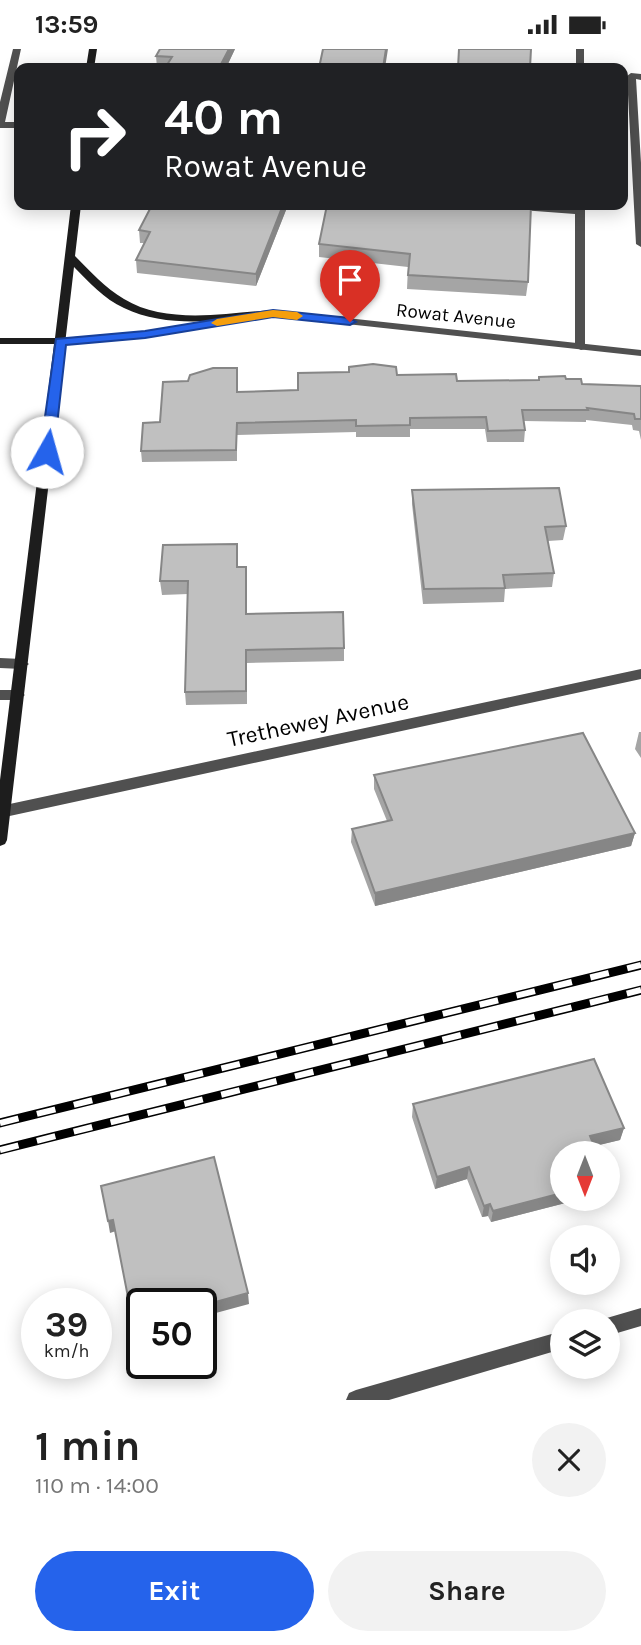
<!DOCTYPE html>
<html lang="en">
<head>
<meta charset="utf-8">
<style>
	body { margin:0; font-family:Karla,sans-serif; background:#f2f2f2; color:#222; height:100vh; display:flex; flex-direction:column; font-size:26px; white-space:nowrap }
	* { box-sizing:border-box; margin:0 }
	p { font-size:23px; color:#767676 }
	.icon { flex:none; width:38px; height:38px; fill:none; stroke:currentColor; stroke-width:2; stroke-linecap:round; stroke-linejoin:round }
	.map { position:relative; height:1351px; overflow:hidden }
	.side { display:flex; flex-direction:column; background:#fff; flex:1 }
	.side>* { flex:none }
	.hud { position:absolute; left:14px; top:14px; width:614px; height:147px; border-radius:14px; box-shadow:0 4px 18px #0003; background:#202124; color:#fff; overflow:hidden }
	.needle { width:46px; rotate:180deg }
	.fabs { position:absolute; left:550px; top:1092px; display:grid; gap:14px }
	.fabs a { display:grid; place-items:center; width:70px; height:70px; border-radius:50%; background:#fff; box-shadow:0 4px 18px #0003; font-size:35px }
	.speed { position:absolute; left:21px; top:1239px; display:flex; gap:14px; font-size:35px; font-weight:700; text-align:center }
	.speed>* { display:grid; place-content:center; width:91px; height:91px; border-radius:50%; background:#fff; box-shadow:0 4px 18px #0003; line-height:1 }
	.speed small { font-size:18px; font-weight:400 }
	.speed .limit { border:4px solid #111; border-radius:10px; background:#fff; color:#111 }
	.pin { position:absolute; display:grid; place-items:center; width:60px; height:60px; color:#fff; margin:-72px -30px; border-radius:50% 50% 50% 0; rotate:-45deg; box-shadow:0 0 7px #0007 }
	.pin .icon { rotate:45deg }
	.me { position:absolute; width:77px; margin:-38px; rotate:7deg; stroke-linejoin:round; filter:drop-shadow(0 0 5px #0008) }
	.turn { display:flex; align-items:center; gap:24px; height:147px; padding:0 35px; font-size:32px }
	.turn .icon { width:91px; height:91px; stroke-width:2.5 }
	.turn b { display:block; font-size:49px; line-height:60px }
	.round { display:grid; place-items:center; flex:none; width:74px; height:74px; border-radius:37px; background:#f2f2f2 }
	.summary { display:flex; align-items:center; justify-content:space-between; height:119px; padding:0 35px }
	h1 { font-size:42px; font-weight:700; line-height:52px }
	.action { display:flex; gap:14px; margin-top:auto; padding:14px 35px }
	.action a { flex:1; height:80px; border-radius:42px; background:#2563eb; color:#fff; font-size:28px; font-weight:700; line-height:80px; text-align:center }
	.action a+a { background:#f2f2f2; color:#222 }
	.status { display:flex; justify-content:space-between; align-items:center; height:49px; padding:0 35px; background:#fff; direction:ltr }
	.status svg { height:19px; fill:currentColor }
	.map>svg:first-child { display:block }
	.lines { fill:none; stroke-linecap:round; stroke-linejoin:round }
	.lane { fill:#505050; fill-rule:evenodd }
	.street { fill:#505050; fill-rule:evenodd }
	.secondary { fill:#1d1d1d; fill-rule:evenodd }
	.rail-casing { stroke:#000; stroke-width:9 }
	.rail { stroke:#fff; stroke-width:6; stroke-dasharray:19; stroke-linecap:butt }
	.wall { fill:#a5a5a5 }
	.shaded-wall { fill:#868686 }
	.building { fill:#c0c0c0; stroke:#868686; stroke-width:2 }
	.route { fill:#2563eb; stroke:#184099; stroke-width:2 }
	.slow { fill:#f59e0b }
	.labels { text-anchor:middle; stroke-width:6; stroke-linejoin:round; paint-order:stroke }
	.far-street-label { font-size:19px; fill:#000; stroke:#fff }
	.street-label { font-size:23px; fill:#000; stroke:#fff }
</style>
</head>
<body>
<div class="status"><b>13:59</b><svg viewBox="0 0 49 12"><path d="M0 12V9h3v3zM5 12V6h3v6zM10 12V3h3v9zM15 12V0h3v12zM26 1h20v11H26zM47 4h2v5h-2z"/></svg></div>
<div class="map">
<svg width="641" height="1351" viewBox="0 0 641 1351">
	<rect width="100%" height="100%" fill="#fff"/>
	<g class="lines">
		<!-- lane -->
		<path class="lane" d="M13 0H21L5 73H19V79H0V53Z
			M576 0H584V19H576Z
			M631 24 641 25V31L636 30 641 114V198L636 195 627 27Z
			M491 156 575 159V156H585V300L581 301 575 298V165L496 159Z
			M0 609 22 610 29 615 22 620 0 619Z
			M0 641H18L25 646 18 651H0Z"/>
		<!-- street -->
		<path class="street" d="M273 261 641 301V307L273 267 145 289 60 295 54 292 60 289 145 283Z
			M641 620V630L5 768 0 766V758L5 756Z
			M641 1259V1277L607 1287V1272L600 1271Z
			M562 1282V1300L389 1351H346L349 1344 356 1341Z"/>
		<!-- secondary -->
		<path class="secondary" d="M89 0H97L94 19H86Z
			M71 156H81L75 207C90 222 105 239 124 250 166 276 226 264 273 261L278 264 273 267C225 270 169 281 124 259 104 250 89 233 74 218L7 791 5 795 0 797V731L54 295H0V289H55Z"/>
		<!-- rail casing -->
		<g class="rail-casing">
			<path id="rail" d="M0 1074 641 916
				M0 1101 641 941"/>
		</g>
		<!-- rail -->
		<use href="#rail" class="rail"/>
	</g>
	<!-- wall -->
	<path class="wall" d="M235 0 226 19H157L156 7Z
		M131 156H288L256 237 137 224 136 211 144 194H140L139 181 150 160 131 158Z
		M327 156 528 233 526 247 407 240 408 218 319 208V195Z
		M397 326 457 332 539 331V328L566 330 582 335 641 337V391L639 382 633 381 632 376 586 371V373L524 372 525 381 524 393H487L485 380H410V388H356V383L237 386V412L142 413 141 402 160 373 238 343 298 341Z
		M412 441 566 477 563 491 548 492 554 524 552 538 505 540 504 553 423 555 412 455Z
		M238 518 247 531V565L344 599V612L247 614V655L186 656 185 643 188 545 162 546 160 532Z
		M639 683H641V709L635 700Z
		M374 726 635 784 631 797 375 857 351 793 352 780 387 772 374 740Z
		M413 1055 624 1079 620 1091 594 1097 562 1150H581L491 1173 488 1167 482 1168 467 1130 435 1140 412 1068Z"/>
	<!-- shaded-wall -->
	<path class="shaded-wall" d="M229 0H235L226 19H219Z
		M386 0H388L385 19H383Z
		M283 156H288L256 237V225Z
		M635 784 631 797 375 857V844Z
		M624 1079 620 1091 587 1099 590 1087Z
		M469 1118 467 1130 435 1140 437 1128Z
		M562 1144V1150H581L491 1173 493 1162Z
		M490 1155 488 1167 482 1168 484 1157Z
		M113 1171 116 1182 110 1184 108 1172Z
		M248 1244 249 1255 201 1268V1257Z
		M142 1277V1288L137 1289 134 1279Z"/>
	<!-- building -->
	<path class="building" d="M160 0H229L219 19H165L172 8 156 7Z
		M323 0H386L383 19H319Z
		M459 0H531L530 19H458Z
		M152 156H283L256 225 136 211 150 183 139 181Z
		M327 156H531L528 233 408 226 410 205 319 195Z
		M373 315 396 318 397 326 456 325 457 332 539 331V328L565 327 566 330H581L582 335 641 337V371V370H635L634 365 587 359 588 361H522L525 381 488 382 486 368 410 369V376L356 377V371L237 374 236 401 141 402 143 374 160 373 163 333 188 332 190 326 213 319H237V343L298 341V324L349 323V318Z
		M559 439 566 477 545 478 554 524 503 526 505 539 424 540 412 441Z
		M237 495V518H246V565L343 563 344 599 246 601V642L185 643 188 532H160L163 496Z
		M583 684 635 784 375 844 352 780 392 771 374 726Z
		M594 1010 624 1079 590 1087 597 1104H562V1144L493 1162 490 1155 484 1157 469 1118 437 1128 413 1055Z
		M214 1108 248 1244 201 1257V1255H142V1277L134 1279 113 1171 108 1172 101 1137Z"/>
	<!-- route -->
	<path class="route" d="M273 261 350 269 356 273 350 276 273 268 145 289 66 296 54 403 47 407 40 403 56 290 145 282Z"/>
	<!-- slow -->
	<path class="slow" d="M273 261 297 263 303 267 297 271 273 268 217 277 211 274 217 270Z"/>
	<g class="labels">
		<!-- far-street labels -->
		<g class="far-street-label">
			<text transform="translate(456 266) rotate(6)" y="7">Rowat Avenue</text>
		</g>
		<!-- street labels -->
		<g class="street-label">
			<text transform="translate(318 671) rotate(-12)" y="8">Trethewey Avenue</text>
		</g>
	</g>
</svg>
<div class="fabs">
<a><svg class="needle" viewBox="-14 -14 28 28"><path d="M0-13l5 13h-10z" fill="#e53935"/><path d="M0 13l5-13h-10z" fill="#767676"/></svg></a>
<a><svg class="icon" aria-label="sound" viewBox="0 0 24 24"><path d="M4 9h4l5-4v14l-5-4H4zM17 9q2 3 0 6"/></svg></a>
<a><svg class="icon" aria-label="layers" viewBox="0 0 24 24"><path d="M12 4l9 5-9 5-9-5zM3 14l9 5 9-5"/></svg></a>
</div>
<div class="speed"><div>39<small>km/h</small></div><div class="limit">50</div></div>
<div class="pin" style="left:350px;top:273px;background:#d93025"><svg class="icon" aria-label="arrive" viewBox="0 0 24 24"><path d="M6 21V4h12l-3 4 3 4H6"/></svg></div>
<svg class="me" style="left:47px;top:403px" viewBox="-20 -20 40 40"><circle r="19" fill="#fff"/><path d="M0-13L10 11 0 6-10 11z" fill="#2563eb"/></svg>
<div class="hud">
<div class="turn"><svg class="icon" aria-label="right" viewBox="0 0 24 24"><path d="M7 20v-9h11M14 6l5 5-5 5"/></svg><div><b>40 m</b>Rowat Avenue</div></div>
</div>
</div>
<section class="side">
<div class="summary"><div><h1>1 min</h1><p>110 m · 14:00</p></div><a class="round"><svg class="icon" aria-label="close" viewBox="0 0 24 24"><path d="M6 6l12 12M18 6L6 18"/></svg></a></div>
<div class="action"><a>Exit</a><a>Share</a></div>
</section>
</body>
</html>
